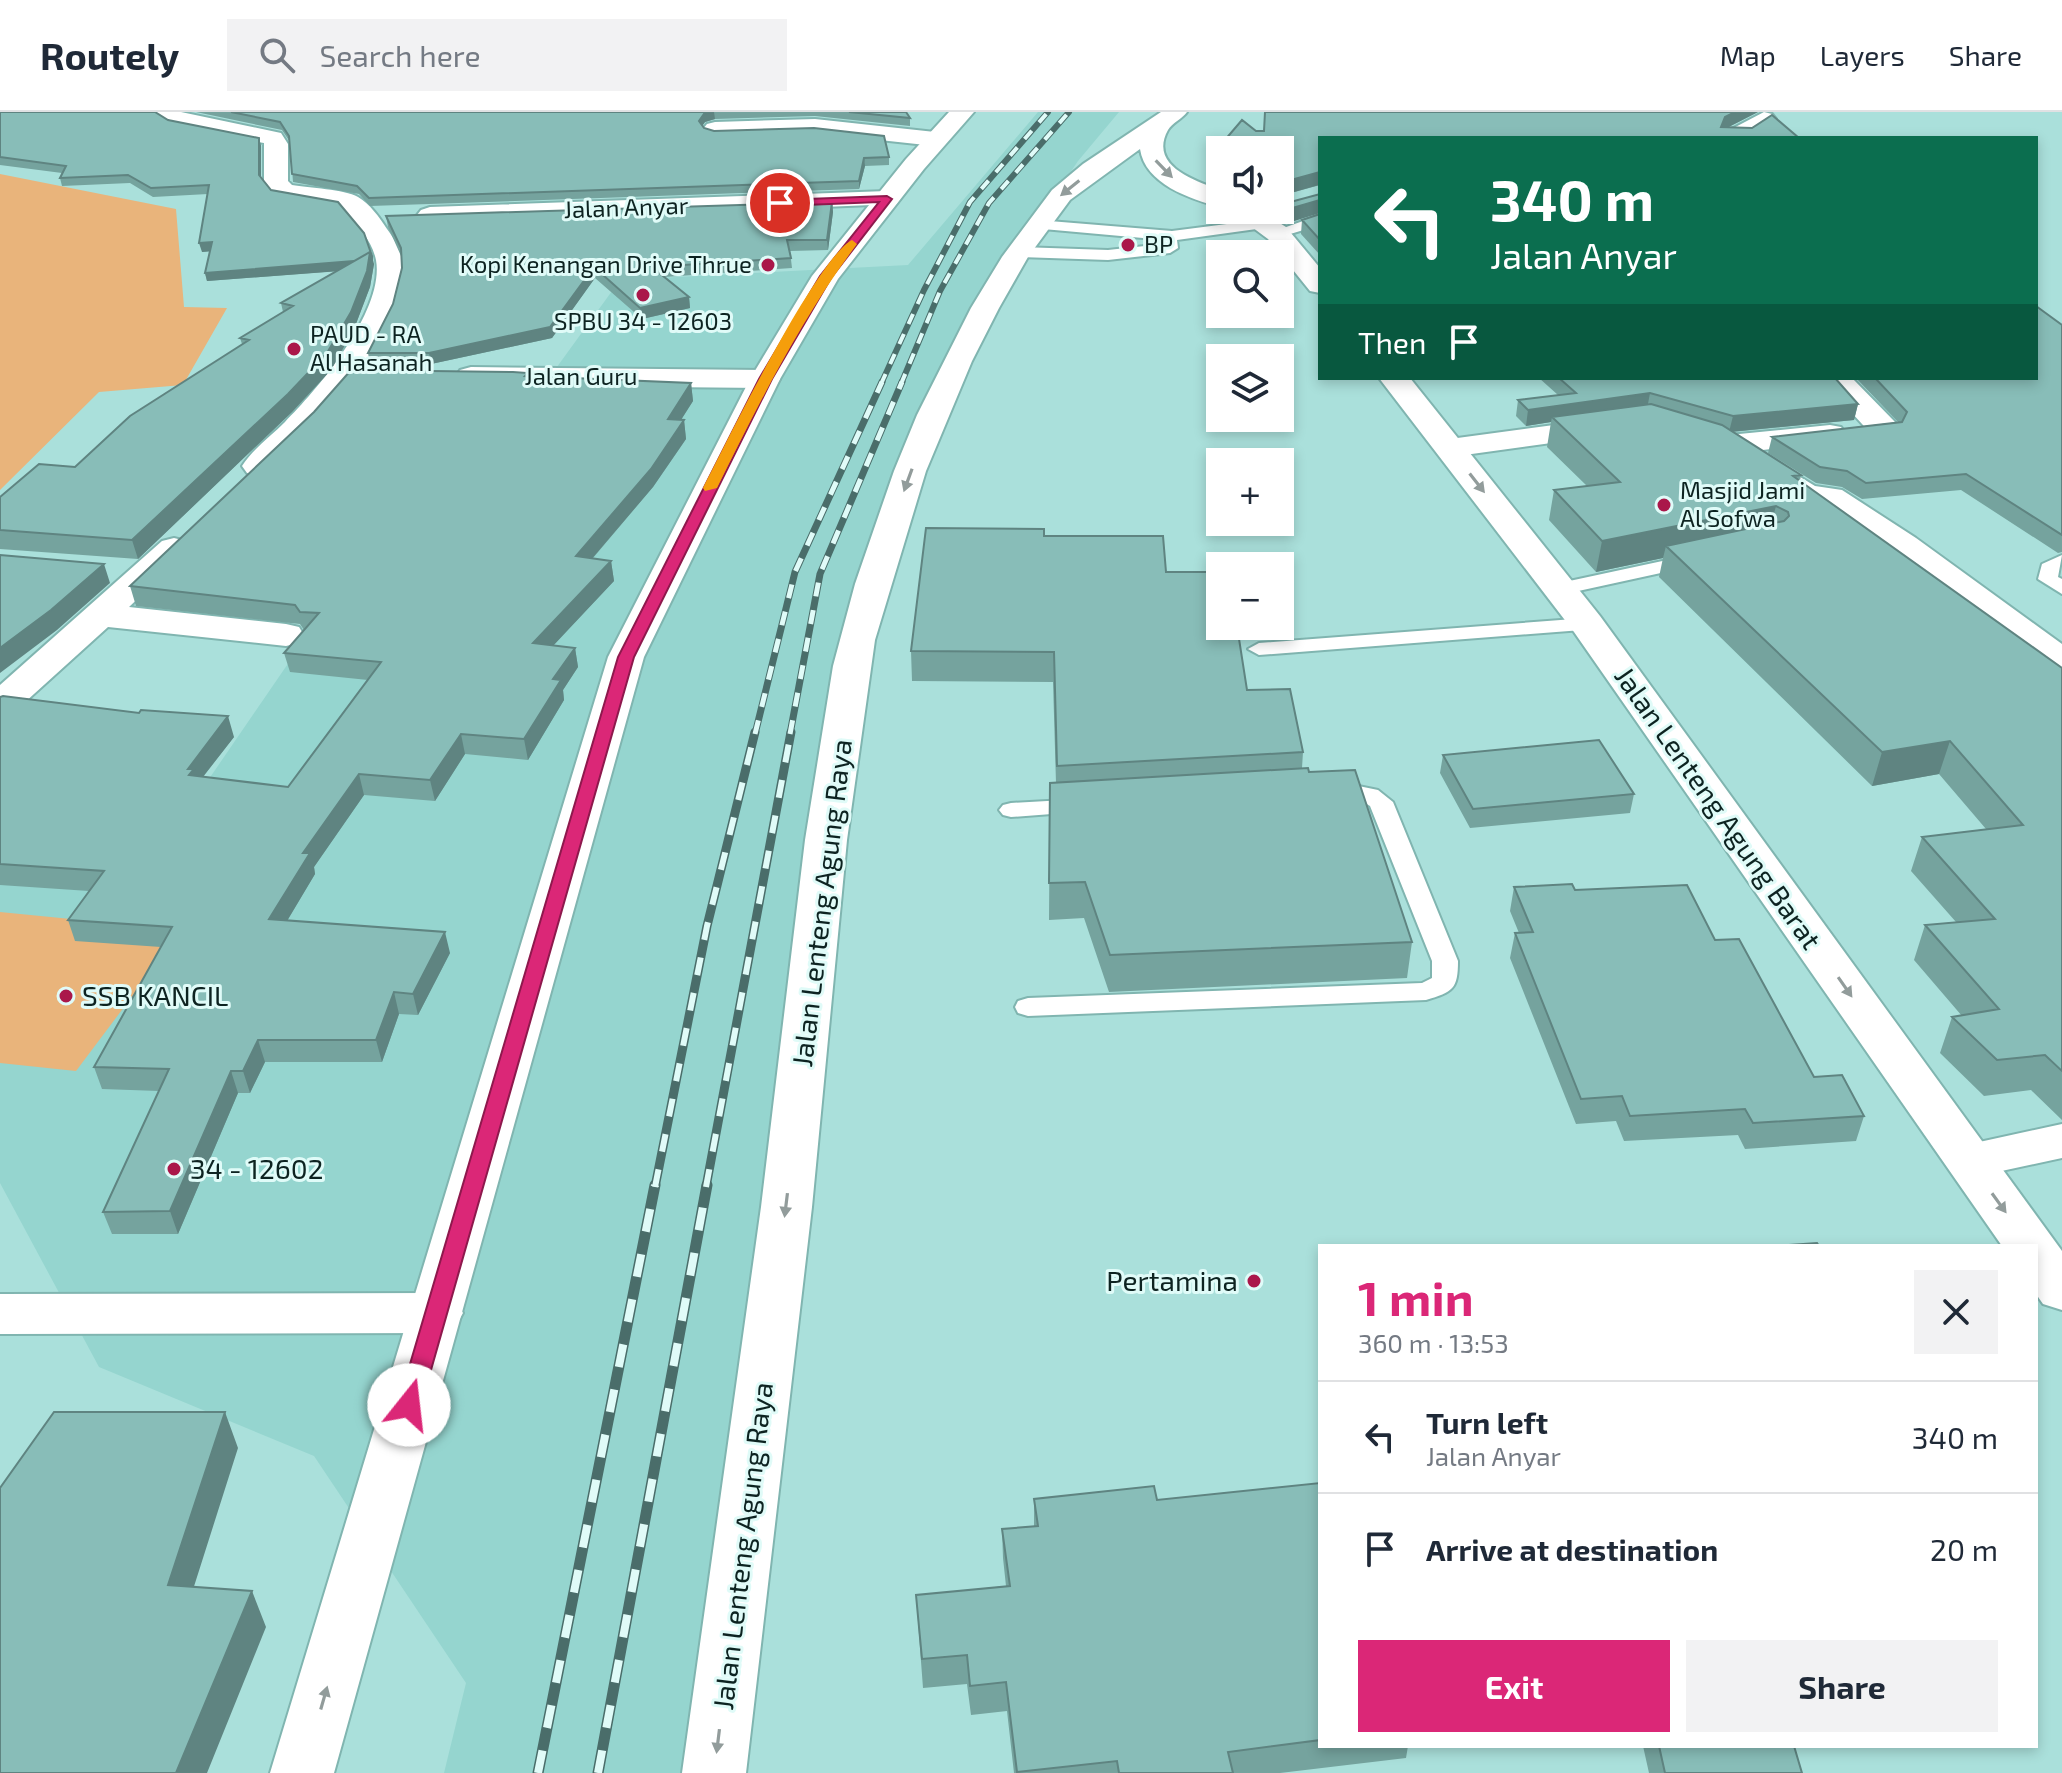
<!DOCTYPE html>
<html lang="en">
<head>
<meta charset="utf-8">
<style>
	body { margin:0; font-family:"Exo 2",sans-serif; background:#f2f2f3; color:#1f2937; height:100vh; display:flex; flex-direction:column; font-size:30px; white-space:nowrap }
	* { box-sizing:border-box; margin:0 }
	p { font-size:26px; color:#747a83 }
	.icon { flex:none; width:44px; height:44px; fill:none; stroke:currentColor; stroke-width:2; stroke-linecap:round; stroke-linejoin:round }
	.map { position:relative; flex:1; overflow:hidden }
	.details { position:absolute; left:1318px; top:1132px; width:720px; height:504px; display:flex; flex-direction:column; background:#fff; border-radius:0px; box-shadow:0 4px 12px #0003 }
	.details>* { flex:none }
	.guide { position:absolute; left:1318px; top:24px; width:720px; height:244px; border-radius:0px; box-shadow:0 4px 12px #0003; background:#0b6e4f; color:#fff; overflow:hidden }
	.buttons { position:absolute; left:1206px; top:24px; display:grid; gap:16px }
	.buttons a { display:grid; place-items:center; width:88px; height:88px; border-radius:0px; background:#fff; box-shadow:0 4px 12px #0003; font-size:40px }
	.pin { position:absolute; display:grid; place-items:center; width:68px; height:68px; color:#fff; margin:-34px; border:4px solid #fff; border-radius:50%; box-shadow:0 2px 8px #0007 }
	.me { position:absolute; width:88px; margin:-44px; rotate:16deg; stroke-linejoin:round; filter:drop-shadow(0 0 6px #0008) }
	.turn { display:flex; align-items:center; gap:28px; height:168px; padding:0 40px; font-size:36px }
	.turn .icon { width:104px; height:104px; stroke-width:2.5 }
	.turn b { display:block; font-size:56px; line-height:68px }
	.then { display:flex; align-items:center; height:76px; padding:0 40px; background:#0003; gap:16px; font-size:30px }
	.round { display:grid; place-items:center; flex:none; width:84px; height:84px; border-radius:0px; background:#f2f2f3 }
	.summary { display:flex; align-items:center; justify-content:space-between; height:136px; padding:0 40px }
	h1 { font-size:48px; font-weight:700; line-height:60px; color:#db2777 }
	.primary-button { display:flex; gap:16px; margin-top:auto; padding:16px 40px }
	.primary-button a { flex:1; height:92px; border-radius:0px; background:#db2777; color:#fff; font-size:32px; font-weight:700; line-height:92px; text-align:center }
	.primary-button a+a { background:#f2f2f3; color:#1f2937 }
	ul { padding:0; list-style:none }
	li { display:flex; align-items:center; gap:24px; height:112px; padding:0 40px; border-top:2px solid #e0e1e3 }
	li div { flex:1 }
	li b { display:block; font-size:30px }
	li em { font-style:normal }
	header { display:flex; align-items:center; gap:48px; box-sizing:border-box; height:112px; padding:0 40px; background:#fff; border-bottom:2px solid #e0e1e3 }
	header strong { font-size:38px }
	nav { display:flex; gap:44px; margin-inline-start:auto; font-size:28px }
	.search { width:560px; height:72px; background:#f2f2f3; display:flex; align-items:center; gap:20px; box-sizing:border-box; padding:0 28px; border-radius:0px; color:#747a83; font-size:30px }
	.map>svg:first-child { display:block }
	.built { fill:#95d5cf }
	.green { fill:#e9b47b }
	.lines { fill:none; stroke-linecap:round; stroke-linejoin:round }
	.lane-casing { stroke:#80b5b0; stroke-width:4 }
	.street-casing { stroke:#80b5b0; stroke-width:4 }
	.secondary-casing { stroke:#80b5b0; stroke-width:4 }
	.primary-casing { stroke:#80b5b0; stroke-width:4 }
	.lane { fill:#fff; fill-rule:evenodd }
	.street { fill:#fff; fill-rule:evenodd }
	.secondary { fill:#fff; fill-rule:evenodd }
	.primary { fill:#fff; fill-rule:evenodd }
	.rail-far3-casing { stroke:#4a6d6a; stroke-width:6 }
	.rail-far2-casing { stroke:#4a6d6a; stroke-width:7 }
	.rail-far1-casing { stroke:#4a6d6a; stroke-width:9 }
	.rail-casing { stroke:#4a6d6a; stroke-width:11 }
	.rail-far3 { stroke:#e0fbf8; stroke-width:4; stroke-dasharray:11; stroke-linecap:butt }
	.rail-far2 { stroke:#e0fbf8; stroke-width:5; stroke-dasharray:14; stroke-linecap:butt }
	.rail-far1 { stroke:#e0fbf8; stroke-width:6; stroke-dasharray:18; stroke-linecap:butt }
	.rail { stroke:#e0fbf8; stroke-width:8; stroke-dasharray:23; stroke-linecap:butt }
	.wall { fill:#75a39e }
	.shaded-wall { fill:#5f8481 }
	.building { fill:#88bdb8; stroke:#5f8481; stroke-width:2 }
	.oneway { fill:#929c9b }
	.route { fill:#db2777; stroke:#8e194d; stroke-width:2 }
	.slow { fill:#f59e0b }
	.poi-dot { fill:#aa174a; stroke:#e0fbf8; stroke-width:3 }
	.labels { text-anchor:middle; stroke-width:6; stroke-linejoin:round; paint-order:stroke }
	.far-street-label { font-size:24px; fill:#0d2321; stroke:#e0fbf8 }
	.far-poi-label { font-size:24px; fill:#0d2321; stroke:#e0fbf8; text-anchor:start }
	.street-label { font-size:28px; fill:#0d2321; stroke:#e0fbf8 }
	.poi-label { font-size:28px; fill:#0d2321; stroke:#e0fbf8; text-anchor:start }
</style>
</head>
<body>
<header>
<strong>Routely</strong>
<div class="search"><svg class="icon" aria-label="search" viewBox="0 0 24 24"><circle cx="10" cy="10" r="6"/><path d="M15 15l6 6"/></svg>Search here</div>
<nav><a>Map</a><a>Layers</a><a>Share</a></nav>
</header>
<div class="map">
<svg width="2062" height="1661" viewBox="0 0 2062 1661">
	<rect width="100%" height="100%" fill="#aae0db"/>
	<!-- built -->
	<path class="built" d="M1038 0H1119L1078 49 1046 97 872 453 705 1661H444L466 1571 314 1344 99 1255 0 1071V738L152 750 309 521 483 357 620 168 908 153Z"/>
	<!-- green -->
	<path class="green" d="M0 62 176 97 184 195 227 196 183 273 99 280 0 378Z
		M0 800 182 818 76 959 0 951Z"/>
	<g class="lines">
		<!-- lane casing -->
		<g class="lane-casing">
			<path id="lane" d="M1320 103V113L1277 126 1269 121Z
				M1266 107 1271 109V115L1177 128 1178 136 1170 141 1108 148 1020 145 1012 140 1020 135 1108 138 1163 132 1165 128 1032 116 1029 113 1037 108 1172 119Z
				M1695 442 1705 448 1702 452 1560 483 1550 477 1560 471Z
				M2062 443 2058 465 2062 467V482L2038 467 2042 452Z
				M1587 506 1595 507 1598 512 1595 517 1259 543 1248 537 1259 531Z
				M1344 671 1378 678 1393 690 1458 849C1458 877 1453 880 1426 888L1028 904 1018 901 1015 895 1018 889 1028 886 1422 871 1432 866V849L1370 694 1357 686 1322 684 1318 679 1322 674Z
				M1083 687 1091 689 1095 694 1091 699 1011 705 1003 703 999 698 1003 693 1011 691Z"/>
		</g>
		<!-- street casing -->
		<g class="street-casing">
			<path id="street" d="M150 0H181L281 21 288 32V69L292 73C309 76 344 77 358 85 369 91 380 106 387 117 395 128 403 141 404 155 406 225 316 315 269 361L258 364 247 361 242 354C253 337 271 324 285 310 318 277 385 198 376 148 372 129 359 115 347 102 326 81 284 101 264 71V31C237 26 167 21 150 0Z
				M1764 0 1772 2 1776 7 1749 26H1720L1724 21Z
				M815 7 935 20 943 22 947 27 943 32 935 34 815 21 715 24 707 22 703 17 707 12 715 10Z
				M887 79 896 82 900 87 896 92 430 111 421 108 417 103 421 98 430 95Z
				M471 255 765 258 776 261 780 267 776 273 765 276 471 273 460 270 456 264 460 258Z
				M1820 266H1852L1895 310 1900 317 1895 324 1884 326 1873 324Z
				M1606 306 1617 308 1622 315 1617 322 1450 345 1439 343 1434 336 1439 329 1450 327Z
				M1830 313 1841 315 1846 322 1841 329 1728 342 1682 330 1677 323 1682 316 1693 314 1729 323Z
				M1771 351 1782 354 1815 374 1842 378 1916 426 2062 532V560L2049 557 1892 440 1822 394 1795 391 1760 368 1755 361 1760 354Z
				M174 426 186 429 191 436 129 495 286 512 299 515 304 523 299 531 286 534 108 515 13 601 0 604V573L162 429Z
				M436 1181 455 1187 463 1201 455 1215 436 1221 0 1222V1182Z"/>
		</g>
		<!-- secondary casing -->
		<g class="secondary-casing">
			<path id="secondary" d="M2062 1012V1046L1969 1066 1952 1060 1944 1048 1952 1036Z"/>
		</g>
		<!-- primary casing -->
		<g class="primary-casing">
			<path id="primary" d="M949 0H974L924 57 838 167 780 267 644 545 334 1661H270L608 545 750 267 812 164 906 47Z
				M1161 0H1187C1182 7 1172 11 1168 18 1148 54 1196 69 1220 78V95C1190 87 1145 72 1140 37L1070 88 1028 145 999 196 972 249 926 359 875 528 847 728 812 1095 746 1661H682L761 1095 805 728 833 554 855 472 894 359 917 303 971 196 1002 145 1052 78 1083 52Z
				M1229 98H1259L1286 115 1320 156V181L1310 179 1268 127Z
				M1379 266H1410L1600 504 2062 1139V1198L2043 1192 2036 1182V1134H2002L1574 520Z"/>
		</g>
		<!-- lane -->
		<use href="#lane" class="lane"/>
		<!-- street -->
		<use href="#street" class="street"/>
		<!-- secondary -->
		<use href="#secondary" class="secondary"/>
		<!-- primary -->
		<use href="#primary" class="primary"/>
		<!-- rail-far3 casing -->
		<g class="rail-far3-casing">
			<path id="rail-far3" d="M881 272 924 178 970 90 1048 0
				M901 272 940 179 989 91 1069 0"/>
		</g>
		<!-- rail-far2 casing -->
		<g class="rail-far2-casing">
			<path id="rail-far2" d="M755 622 795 460 882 270
				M790 622 820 462 902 270"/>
		</g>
		<!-- rail-far1 casing -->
		<g class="rail-far1-casing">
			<path id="rail-far1" d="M655 1075 707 814 755 620
				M706 1075 791 620"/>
		</g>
		<!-- rail casing -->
		<g class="rail-casing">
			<path id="rail" d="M538 1661 655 1073
				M598 1661 707 1073"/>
		</g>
		<!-- rail-far3 -->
		<use href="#rail-far3" class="rail-far3"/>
		<!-- rail-far2 -->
		<use href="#rail-far2" class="rail-far2"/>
		<!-- rail-far1 -->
		<use href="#rail-far1" class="rail-far1"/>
		<!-- rail -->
		<use href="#rail" class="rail"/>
	</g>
	<!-- wall -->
	<path class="wall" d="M0 0 168 8 259 26 261 34V65L271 78 374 152 370 175 354 217 331 258 292 300 138 447 0 437V385L75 355 242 232 240 226 283 200 281 191 337 159 207 169 205 161 210 139 202 140 208 82 153 85 130 71 62 74 60 66 62 61 0 53Z
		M196 0H906L910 6V14L815 4 715 7 705 10 702 14 704 16 714 19 889 45V53L865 54 859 77 370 94 359 82 293 70 290 30 282 18Z
		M1758 0 1728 15 1799 26H1320V73L1280 84V38H1220V51L1218 49V36L1256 19Z
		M1320 82 1288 111 1282 106 1283 92Z
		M832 90 833 100 828 138 790 139 792 156 664 165 689 185 690 196 642 207 595 166 552 226 431 252H370L368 241 393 192 402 156 401 144 388 115 386 104Z
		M1320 102V143L1301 122 1302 108Z
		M2062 213V440L2058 441 1961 378 1862 387 1842 375 1816 371 1768 341 1772 325 1898 310 1856 266H2036Z
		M528 261V264L691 271 693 289 681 308H684L686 327 653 375 593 446 611 449 614 469 553 533 575 536 578 555 563 578 564 588 528 648 465 642 435 689 364 683 314 755 315 762 287 809 450 841 418 903 399 902 382 950H265L250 981H238L178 1122H112L103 1100 159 979 102 977 94 955 161 835 75 829 68 808 89 779 0 773V585L234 625 203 665 288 675 368 568 290 560 284 541 304 518 300 512 136 494 130 474Z
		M1539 266H1835L1858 292 1854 308 1732 320 1801 363 1800 369 2062 556V1008L2031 978 1984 984 1940 941 1952 905 1962 904 1914 848 1925 813 1956 810 1911 759 1922 725 1986 717 1939 662 1872 674 1659 465 1663 446 1596 460 1549 408 1554 378 1587 374 1547 335 1551 310 1526 314 1516 304 1518 288 1558 283Z
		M1044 424 1166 460 1247 578 1303 640 1302 656 1309 660 1412 830 1407 866 1109 880 1084 806 1049 808 1050 671H1056L1053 570 912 569 911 539Z
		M1443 643 1634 682 1630 701 1470 716 1440 661Z
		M1514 775 1575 778 1715 828 1814 965 1864 1004 1856 1029 1745 1037 1738 1023 1624 1029 1616 1009 1576 1012 1510 846 1515 821H1519L1510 799Z
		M1320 1371V1634H1408L1406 1646 1280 1661H1014L1007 1599 971 1603 967 1572 923 1576 916 1483 1006 1474 1003 1446 1002 1417 1034 1415V1387L1157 1388Z
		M1643 1634H1794L1802 1661H1649Z"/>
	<!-- shaded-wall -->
	<path class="shaded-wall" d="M712 0H714L715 7 705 10 700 17 699 9 704 2Z
		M1735 0H1758L1723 18 1721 15 1725 5Z
		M259 26 261 34V71L259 63Z
		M864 46 865 54 859 77V69Z
		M1320 60 1319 73 1280 84V70Z
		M1320 88V101L1288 111 1289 97Z
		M832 90 833 100 828 138 827 128Z
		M212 130 214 139 202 140 199 131Z
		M370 140 372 144 374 152 370 175 354 217 331 258 292 300 138 447 132 428 367 157 207 169 205 161Z
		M594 155 595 166 552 226 431 252 429 241Z
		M689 185 690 196 642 207 640 196Z
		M691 271 693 289 670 325 668 307Z
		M1650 281 1647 297 1552 305 1551 310 1526 314 1528 298Z
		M1858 292 1854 308 1729 320 1733 304Z
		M684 308 686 327 653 375 578 463 576 444Z
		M1776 394 1768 424 1666 434 1663 446 1596 460 1602 429Z
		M611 449 614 469 537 551 533 531Z
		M104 452 110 471 57 518 0 561V536Z
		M575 536 578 555 563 578 564 588 528 648 524 627 553 567Z
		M228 604 234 625 198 671 195 684 188 657Z
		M461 622 465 642 435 689 430 668Z
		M1950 629 1939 662 1872 674 1882 640Z
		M359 662 364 683 314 755 315 762 275 829 269 807 303 741Z
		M445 820 450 841 418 903 413 882Z
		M394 880 399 902 382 950 376 928Z
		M258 928 265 950 250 981 243 959Z
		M231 959 238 981 178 1122 170 1099Z
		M225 1300 238 1336 183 1509 168 1473Z
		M252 1479 266 1515 207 1661H176Z"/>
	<!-- building -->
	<path class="building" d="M0 0H155L168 8 259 26V63L271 78 338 90 364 121 372 144V148L370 140 354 149 205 161 212 130 199 131 209 73 151 76 128 63 60 66 66 54 0 45Z
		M231 0H712L704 2 699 9 704 16 714 19 814 16 884 24 889 45 864 46 859 69 369 86 357 74 292 62 289 24 280 10Z
		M849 0H906L910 6Z
		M1265 0H1735L1725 5 1721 15 1752 16 1772 3 1799 26H1320V60L1280 71V38H1221L1218 36 1242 8 1256 19H1264Z
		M1320 82V88L1289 97 1283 92Z
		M832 90 827 128H787L791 146 652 155 689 185 640 196 594 155 550 215 429 241H368L393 192 402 156 401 136 386 104Z
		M1320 102V128L1302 108Z
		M370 140 367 159 351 200 327 241 288 282 132 428 0 418V385L39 352 75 355 130 304 249 228 240 226 293 194 281 191Z
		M2036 194 2062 213V423L1966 362 1866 371 1847 359 1820 355 1772 325 1902 310 1907 300 1875 266H2036Z
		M351 258 513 260 528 261 525 264 691 271 668 307 684 308 651 357 576 444 611 449 533 531 575 536 553 567 561 568 524 627 461 622 430 668 359 662 303 741H310L269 807 445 820 413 882 394 880 376 928H258L243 959H231L170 1099 103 1100 169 957 94 955 172 815 68 808 104 759 0 752V585L3 584 139 601 141 598 228 604 188 657H194L189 663 288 675 381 550 284 541 319 501 300 500 295 493 130 474 314 300Z
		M1559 266H1835L1858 292 1733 304 1650 281 1528 298 1518 288 1576 281Z
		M1651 292 1722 313 1801 363 1793 364 2062 556V959L2045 943 1997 948 1952 905 1999 897 1925 813 1995 807 1922 725 2023 713 1950 629 1882 640 1666 434 1784 409 1789 404 1788 400 1776 394 1602 429 1554 378 1620 370 1552 305Z
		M926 416 1044 417V424H1163L1166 460H1220V514H1237L1247 578 1290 577 1303 640 1057 654 1054 540 911 539Z
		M0 443 104 452 51 498 0 536Z
		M1599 628 1634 682 1473 697 1443 643Z
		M1308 656 1309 660 1355 658 1412 830 1110 843 1085 770 1049 771 1050 671Z
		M1572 772 1575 778 1687 773 1715 828 1739 827 1814 965 1842 963 1864 1004 1753 1011 1745 997 1630 1004 1622 984 1581 987 1515 821 1533 820 1514 775Z
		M1817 1131 1819 1134H1774Z
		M54 1300H225L168 1473 252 1479 176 1661H0V1376Z
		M1320 1371V1628L1228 1640 1233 1661H1119L1117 1649 1017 1660 1006 1570 970 1574 967 1543 922 1547 916 1483 1010 1474 1002 1417 1038 1414 1034 1387 1154 1374 1157 1388Z
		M1659 1634H1794L1802 1661H1665Z"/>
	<!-- one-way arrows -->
	<defs><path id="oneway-solid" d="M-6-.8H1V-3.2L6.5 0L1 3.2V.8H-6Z" transform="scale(2)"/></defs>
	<g class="oneway">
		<use href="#oneway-solid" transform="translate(1164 57) rotate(46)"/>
		<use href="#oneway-solid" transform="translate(1070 76) rotate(141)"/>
		<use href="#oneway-solid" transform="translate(908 368) rotate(110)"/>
		<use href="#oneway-solid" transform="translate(1477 371) rotate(52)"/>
		<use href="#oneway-solid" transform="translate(1845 875) rotate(55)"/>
		<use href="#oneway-solid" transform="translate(1999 1091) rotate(54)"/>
		<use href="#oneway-solid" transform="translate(786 1093) rotate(97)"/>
		<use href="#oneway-solid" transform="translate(324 1586) rotate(-74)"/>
		<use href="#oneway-solid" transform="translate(718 1629) rotate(97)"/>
	</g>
	<!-- route -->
	<path class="route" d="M887 84 892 87 831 166 772 267 634 545 421 1293 417 1299 409 1302 401 1299 398 1293 618 545 759 267 820 164 879 90 780 94 775 91 780 88Z"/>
	<!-- slow -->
	<path class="slow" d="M852 128 857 132C801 207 759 291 717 376L705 379 703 376C726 331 816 147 852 128Z"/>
	<!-- markers -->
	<g class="poi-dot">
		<circle cx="1128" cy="133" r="8"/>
		<circle cx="768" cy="153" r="8"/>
		<circle cx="643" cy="183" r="8"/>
		<circle cx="294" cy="237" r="8"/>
		<circle cx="1664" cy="393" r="8"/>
		<circle cx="66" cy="884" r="8"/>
		<circle cx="174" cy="1057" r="8"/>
		<circle cx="1254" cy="1169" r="8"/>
	</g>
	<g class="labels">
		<!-- far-street labels -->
		<g class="far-street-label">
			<text transform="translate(626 96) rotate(-2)" y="8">Jalan Anyar</text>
			<text x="581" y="273">Jalan Guru</text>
		</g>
		<!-- far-poi labels -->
		<g class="far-poi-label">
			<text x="1144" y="141">BP</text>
			<text x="752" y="161" text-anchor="end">Kopi Kenangan Drive Thrue</text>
			<text x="643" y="218" text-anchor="middle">SPBU 34 - 12603</text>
			<text x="310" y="231">PAUD - RA<tspan x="310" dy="28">Al Hasanah</tspan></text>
			<text x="1680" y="387">Masjid Jami<tspan x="1680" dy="28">Al Sofwa</tspan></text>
		</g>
		<!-- street labels -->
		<g class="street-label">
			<text transform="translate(1718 696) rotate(55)" y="10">Jalan Lenteng Agung Barat</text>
			<text transform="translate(822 791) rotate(-83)" y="10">Jalan Lenteng Agung Raya</text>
			<text transform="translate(743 1434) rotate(-83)" y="10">Jalan Lenteng Agung Raya</text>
		</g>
		<!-- poi labels -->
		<g class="poi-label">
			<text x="82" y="894">SSB KANCIL</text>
			<text x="190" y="1067">34 - 12602</text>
			<text x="1238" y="1179" text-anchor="end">Pertamina</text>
		</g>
	</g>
</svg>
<div class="buttons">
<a><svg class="icon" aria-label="sound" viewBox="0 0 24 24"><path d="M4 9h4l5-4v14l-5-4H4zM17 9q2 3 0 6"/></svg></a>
<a><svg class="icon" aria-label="search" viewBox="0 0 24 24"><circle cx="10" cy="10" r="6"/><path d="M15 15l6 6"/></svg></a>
<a><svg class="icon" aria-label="layers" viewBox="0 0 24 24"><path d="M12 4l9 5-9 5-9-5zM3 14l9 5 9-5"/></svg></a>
<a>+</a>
<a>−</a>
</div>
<div class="pin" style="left:780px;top:91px;background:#d93025"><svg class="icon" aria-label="arrive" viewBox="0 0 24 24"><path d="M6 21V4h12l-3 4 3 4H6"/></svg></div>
<svg class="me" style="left:409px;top:1293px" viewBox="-20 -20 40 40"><circle r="19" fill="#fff"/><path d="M0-13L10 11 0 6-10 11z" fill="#db2777"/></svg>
<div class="guide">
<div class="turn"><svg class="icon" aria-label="left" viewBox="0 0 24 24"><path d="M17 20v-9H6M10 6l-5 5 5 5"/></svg><div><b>340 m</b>Jalan Anyar</div></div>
<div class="then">Then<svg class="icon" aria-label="arrive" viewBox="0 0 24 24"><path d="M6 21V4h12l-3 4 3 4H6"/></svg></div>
</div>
<section class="details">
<div class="summary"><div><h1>1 min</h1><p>360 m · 13:53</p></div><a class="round"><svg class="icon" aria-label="close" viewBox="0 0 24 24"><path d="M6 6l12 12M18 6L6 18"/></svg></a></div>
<ul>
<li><svg class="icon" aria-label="left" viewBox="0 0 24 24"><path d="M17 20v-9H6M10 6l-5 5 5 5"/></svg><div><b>Turn left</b><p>Jalan Anyar</p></div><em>340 m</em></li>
<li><svg class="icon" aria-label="arrive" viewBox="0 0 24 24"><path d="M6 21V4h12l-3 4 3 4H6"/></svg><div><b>Arrive at destination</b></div><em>20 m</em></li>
</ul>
<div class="primary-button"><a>Exit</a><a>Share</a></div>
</section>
</div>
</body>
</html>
